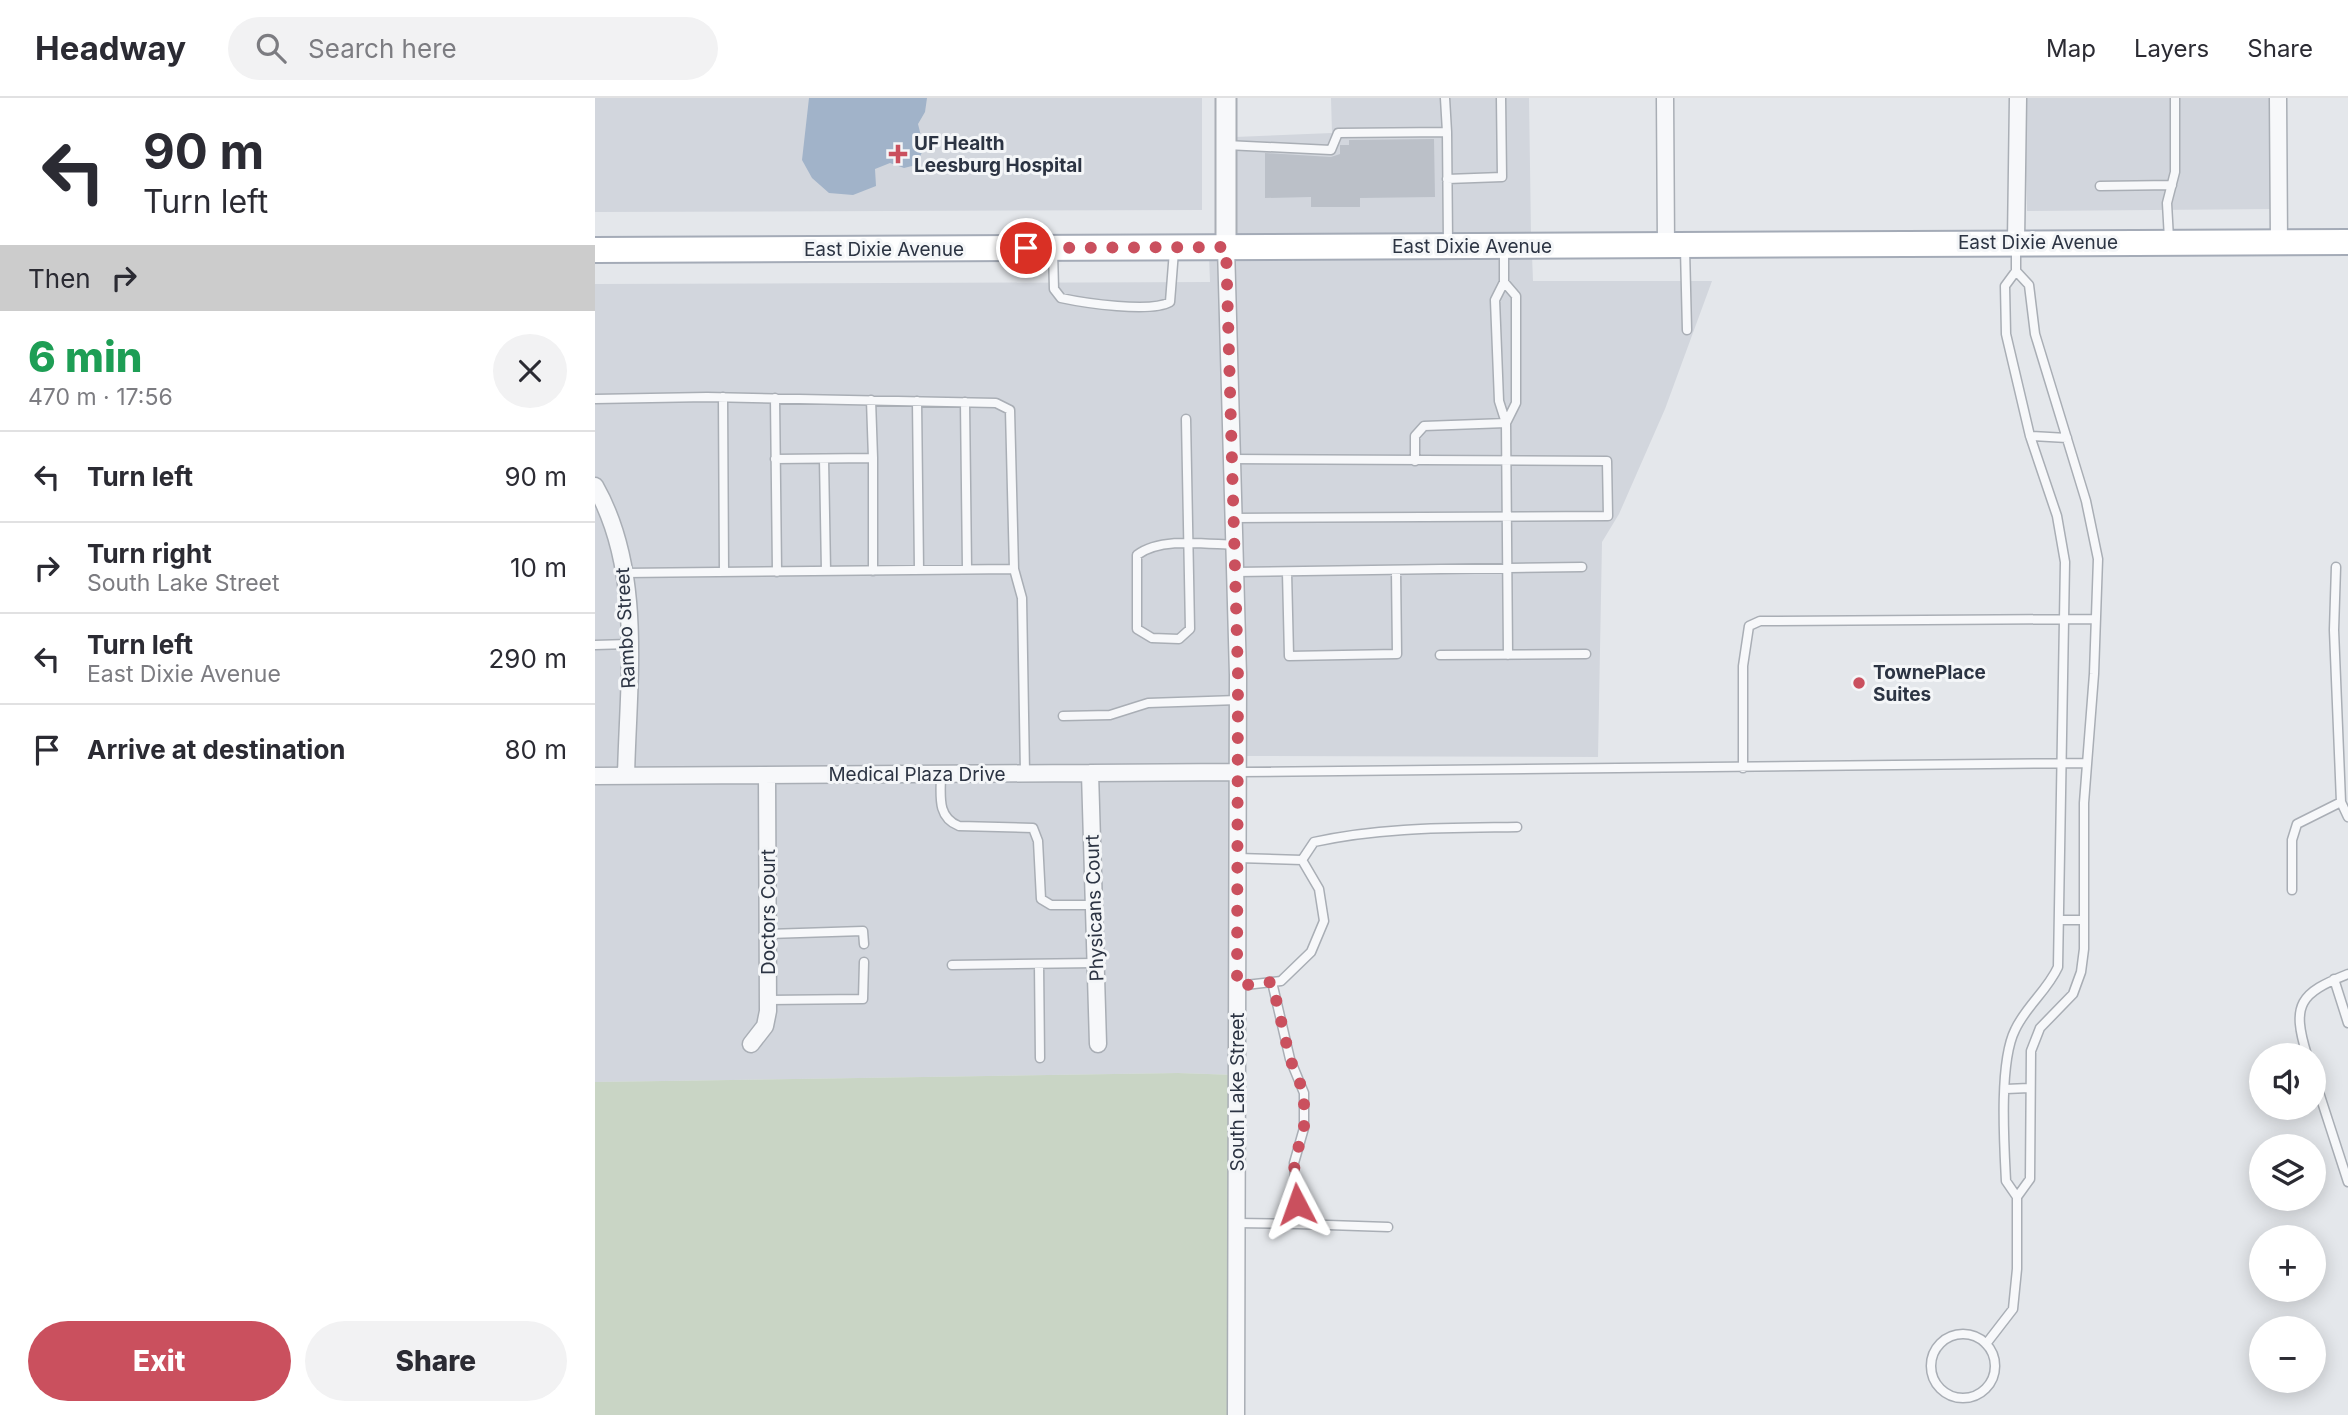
<!DOCTYPE html>
<html lang="en">
<head>
<meta charset="utf-8">
<style>
	body { margin:0; font-family:Inter,sans-serif; background:#f2f2f3; color:#2b2b33; height:100vh; display:flex; flex-direction:column; font-size:26px; white-space:nowrap }
	* { box-sizing:border-box; margin:0 }
	p { font-size:23px; color:#7c7c81 }
	.icon { flex:none; width:38px; height:38px; fill:none; stroke:currentColor; stroke-width:2; stroke-linecap:round; stroke-linejoin:round }
	.map { position:relative; flex:1; overflow:hidden }
	.side { display:flex; flex-direction:column; background:#fff; width:595px }
	.side>* { flex:none }
	.banner { background:#fff; color:#2b2b33; overflow:hidden }
	.controls { position:absolute; left:1654px; top:945px; display:grid; gap:14px }
	.controls a { display:grid; place-items:center; width:77px; height:77px; border-radius:50%; background:#fff; box-shadow:0 4px 18px #0003; font-size:35px }
	.pin { position:absolute; display:grid; place-items:center; width:60px; height:60px; color:#fff; margin:-30px; border:4px solid #fff; border-radius:50%; box-shadow:0 2px 7px #0007 }
	.me { position:absolute; width:77px; margin:-38px; rotate:356deg; stroke-linejoin:round; filter:drop-shadow(0 0 5px #0008) }
	.turn { display:flex; align-items:center; gap:24px; height:147px; padding:0 28px; font-size:32px }
	.turn .icon { width:91px; height:91px; stroke-width:2.5 }
	.turn b { display:block; font-size:49px; line-height:60px }
	.then { display:flex; align-items:center; height:66px; padding:0 28px; background:#0003; gap:14px; font-size:26px }
	.round { display:grid; place-items:center; flex:none; width:74px; height:74px; border-radius:37px; background:#f2f2f3 }
	.head { display:flex; align-items:center; justify-content:space-between; height:119px; padding:0 28px }
	h1 { font-size:42px; font-weight:800; line-height:52px; color:#1e9e55 }
	.cta { display:flex; gap:14px; margin-top:auto; padding:14px 28px }
	.cta a { flex:1; height:80px; border-radius:42px; background:#ca505e; color:#fff; font-size:28px; font-weight:800; line-height:80px; text-align:center }
	.cta a+a { background:#f2f2f3; color:#2b2b33 }
	ul { padding:0; list-style:none }
	li { display:flex; align-items:center; gap:21px; height:91px; padding:0 28px; border-top:2px solid #e1e1e2 }
	li div { flex:1 }
	li b { display:block; font-size:26px }
	li em { font-style:normal }
	header { display:flex; align-items:center; gap:42px; box-sizing:border-box; height:98px; padding:0 35px; background:#fff; border-bottom:2px solid #e1e1e2 }
	header strong { font-size:33px }
	nav { display:flex; gap:38px; margin-inline-start:auto; font-size:24px }
	.search { width:490px; height:63px; background:#f2f2f3; display:flex; align-items:center; gap:18px; box-sizing:border-box; padding:0 24px; border-radius:38px; color:#7c7c81; font-size:26px }
	main { display:flex; flex:1; min-height:0 }
	.map>svg:first-child { display:block }
	.built { fill:#d2d6dd }
	.green { fill:#c9d5c5 }
	.water { fill:#a1b3c9 }
	.building { fill:#bbc0c8 }
	.lines { fill:none; stroke-linecap:round; stroke-linejoin:round }
	.service-casing { stroke:#a9aeb5; stroke-width:11 }
	.minor-casing { stroke:#a9aeb5; stroke-width:19 }
	.tertiary-casing { stroke:#a9aeb5; stroke-width:23 }
	.primary-casing { stroke:#a4abb7; stroke-width:28 }
	.service { stroke:#f7f8fa; stroke-width:8 }
	.minor { stroke:#f7f8fa; stroke-width:16 }
	.tertiary { stroke:#f7f8fa; stroke-width:19 }
	.primary { stroke:#fff; stroke-width:24 }
	.route { stroke:#ca505e; stroke-width:12; stroke-dasharray:0 21.6 }
	.poi-dot { fill:#ca505e; stroke:#f4f6f8; stroke-width:2.5 }
	.labels { text-anchor:middle; stroke-width:6; stroke-linejoin:round; paint-order:stroke }
	.poi-label { font-size:19px; font-weight:bold; fill:#2c3443; stroke:#f4f6f8; text-anchor:start }
	.street-label { font-size:19px; fill:#2c3443; stroke:#f4f6f8 }
</style>
</head>
<body>
<header>
<strong>Headway</strong>
<div class="search"><svg class="icon" aria-label="search" viewBox="0 0 24 24"><circle cx="10" cy="10" r="6"/><path d="M15 15l6 6"/></svg>Search here</div>
<nav><a>Map</a><a>Layers</a><a>Share</a></nav>
</header>
<main>
<section class="side">
<div class="banner">
<div class="turn"><svg class="icon" aria-label="left" viewBox="0 0 24 24"><path d="M17 20v-9H6M10 6l-5 5 5 5"/></svg><div><b>90 m</b>Turn left</div></div>
<div class="then">Then<svg class="icon" aria-label="right" viewBox="0 0 24 24"><path d="M7 20v-9h11M14 6l5 5-5 5"/></svg></div>
</div>
<div class="head"><div><h1>6 min</h1><p>470 m · 17:56</p></div><a class="round"><svg class="icon" aria-label="close" viewBox="0 0 24 24"><path d="M6 6l12 12M18 6L6 18"/></svg></a></div>
<ul>
<li><svg class="icon" aria-label="left" viewBox="0 0 24 24"><path d="M17 20v-9H6M10 6l-5 5 5 5"/></svg><div><b>Turn left</b></div><em>90 m</em></li>
<li><svg class="icon" aria-label="right" viewBox="0 0 24 24"><path d="M7 20v-9h11M14 6l5 5-5 5"/></svg><div><b>Turn right</b><p>South Lake Street</p></div><em>10 m</em></li>
<li><svg class="icon" aria-label="left" viewBox="0 0 24 24"><path d="M17 20v-9H6M10 6l-5 5 5 5"/></svg><div><b>Turn left</b><p>East Dixie Avenue</p></div><em>290 m</em></li>
<li><svg class="icon" aria-label="arrive" viewBox="0 0 24 24"><path d="M6 21V4h12l-3 4 3 4H6"/></svg><div><b>Arrive at destination</b></div><em>80 m</em></li>
</ul>
<div class="cta"><a>Exit</a><a>Share</a></div>
</section>
<div class="map">
<svg width="1753" height="1317" viewBox="0 0 1753 1317">
	<rect width="100%" height="100%" fill="#e4e7eb"/>
	<!-- built -->
	<path class="built" d="M0 0H607V112L0 114Z
		M736 0H934L936 137 640 139V39L737 35Z
		M1429 0H1677L1679 111 1432 113Z
		M937 157 938 183H1117L1070 311 1024 416 1007 444 1003 659 641 658 642 977 583 975 0 984V186L615 184 614 159Z"/>
	<!-- green -->
	<path class="green" d="M583 975 642 977 640 1317H0V984Z"/>
	<!-- water -->
	<path class="water" d="M214 0H332L330 14 323 26 329 50 321 67 309 70 295 65 280 71 281 88 258 97 234 95 217 80 207 62Z"/>
	<!-- building -->
	<path class="building" d="M839 41 840 99 765 100V109H716V99L670 100V55L736 59 745 56V47H754V42Z"/>
	<g class="lines">
		<!-- service casing -->
		<g class="service-casing">
			<path id="service" d="M850 0 852 34
				M631 47 736 52 743 35 852 34 853 145
				M852 81 907 79 906 0
				M1505 88 1577 87
				M1574 141 1572 105 1580 74V0
				M909 150V184L900 202 904 303 911 325 921 305V198L909 184
				M1090 151 1092 232
				M458 153 459 191 466 200C489 205 556 215 575 204L579 153
				M1421 173 1434 187 1440 236 1491 403 1503 461 1499 576 1489 705V851L1486 874 1478 896 1445 930 1436 953 1435 1081 1422 1099
				M128 299 129 474
				M180 300 182 474
				M0 301 112 299 401 305 415 312 419 471 427 500 430 675
				M322 303 324 472
				M370 304 372 471
				M591 321 595 531 584 541 557 540 542 531V457C566 439 610 446 640 447
				M1435 338 1472 340
				M278 360V473
				M180 361 278 360 276 302
				M229 361 231 473
				M638 361 1012 363 1013 418 639 420
				M820 363V338L829 328 911 325 913 557
				M1741 469 1739 532 1746 704 1753 719
				M640 474 987 469
				M692 474 694 558 802 556 801 472
				M29 475 419 471
				M0 547 34 546
				M845 557 991 556
				M468 618 515 617 553 605 643 602
				M1148 670V568L1154 528 1165 523 1501 521
				M643 674 1492 665
				M346 676C346 696 341 719 364 728L438 730 443 743 446 801 456 807H499
				M707 762 719 744C786 729 854 730 922 729
				M1697 792V742L1702 726 1746 704
				M1464 822H1489
				M173 836 268 833 269 846
				M444 866 445 960
				M357 867 501 865
				M1739 881 1753 925
				M677 884 695 961 709 995V1030L699 1065 703 1126 793 1129
				M642 888 686 883 716 854 729 823 724 791 707 762 643 760
				M173 902 268 901 269 864
				M1712 957C1696 906 1705 895 1753 876
				M1718 976 1753 1084
				M1411 991 1434 990
				M641 1125 703 1126
				M1336 1268a32 32 0 1 1 64 0a32 32 0 1 1-64 0Z
				M1391 1246 1418 1211 1422 1171V1099L1411 1083C1409 1044 1404 964 1420 932 1431 908 1452 893 1463 869L1470 464 1462 418 1435 338 1411 236 1410 188 1421 173V150"/>
		</g>
		<!-- minor casing -->
		<g class="minor-casing">
			<path id="minor" d="M1070 0 1071 147
				M1683 0 1684 144
				M1421 143 1423 0
				M631 149 643 577 641 1317
				M0 388C49 474 33 583 31 678
				M495 675 503 946
				M0 678 643 674
				M156 946 170 928 173 913 172 677"/>
		</g>
		<!-- tertiary casing -->
		<g class="tertiary-casing">
			<path id="tertiary" d="M631 0V149"/>
		</g>
		<!-- primary casing -->
		<g class="primary-casing">
			<path id="primary" d="M0 152 1753 144"/>
		</g>
		<!-- service -->
		<use href="#service" class="service"/>
		<!-- minor -->
		<use href="#minor" class="minor"/>
		<!-- tertiary -->
		<use href="#tertiary" class="tertiary"/>
		<!-- primary -->
		<use href="#primary" class="primary"/>
	</g>
	<g class="lines">
		<!-- route -->
		<path class="route" d="M431 150 631 149 643 578 642 888 677 884 695 961 709 995V1030L699 1065 702 1106"/>
	</g>
	<!-- markers -->
	<g class="poi-dot">
		<path d="M299.5 45.5h7v7h7v7h-7v7h-7v-7h-7v-7h7z"/>
		<circle cx="1264" cy="585" r="7"/>
	</g>
	<g class="labels">
		<!-- poi labels -->
		<g class="poi-label">
			<text x="319" y="52">UF Health<tspan x="319" dy="22">Leesburg Hospital</tspan></text>
			<text x="1278" y="581">TownePlace<tspan x="1278" dy="22">Suites</tspan></text>
		</g>
		<!-- street labels -->
		<g class="street-label">
			<text x="1443" y="151">East Dixie Avenue</text>
			<text x="877" y="155">East Dixie Avenue</text>
			<text x="289" y="158">East Dixie Avenue</text>
			<text transform="translate(30 530) rotate(-93)" y="7">Rambo Street</text>
			<text x="322" y="683">Medical Plaza Drive</text>
			<text transform="translate(499 810) rotate(-92)" y="7">Physicans Court</text>
			<text transform="translate(173 814) rotate(-90)" y="7">Doctors Court</text>
			<text transform="translate(642 994) rotate(-90)" y="7">South Lake Street</text>
		</g>
	</g>
</svg>
<div class="controls">
<a><svg class="icon" aria-label="sound" viewBox="0 0 24 24"><path d="M4 9h4l5-4v14l-5-4H4zM17 9q2 3 0 6"/></svg></a>
<a><svg class="icon" aria-label="layers" viewBox="0 0 24 24"><path d="M12 4l9 5-9 5-9-5zM3 14l9 5 9-5"/></svg></a>
<a>+</a>
<a>−</a>
</div>
<div class="pin" style="left:431px;top:150px;background:#d93025"><svg class="icon" aria-label="arrive" viewBox="0 0 24 24"><path d="M6 21V4h12l-3 4 3 4H6"/></svg></div>
<svg class="me" style="left:702px;top:1106px" viewBox="-20 -20 40 40"><path d="M0-17L14 15 0 8-14 15z" fill="#ca505e" stroke="#fff" stroke-width="4"/></svg>
</div>
</main>
</body>
</html>
